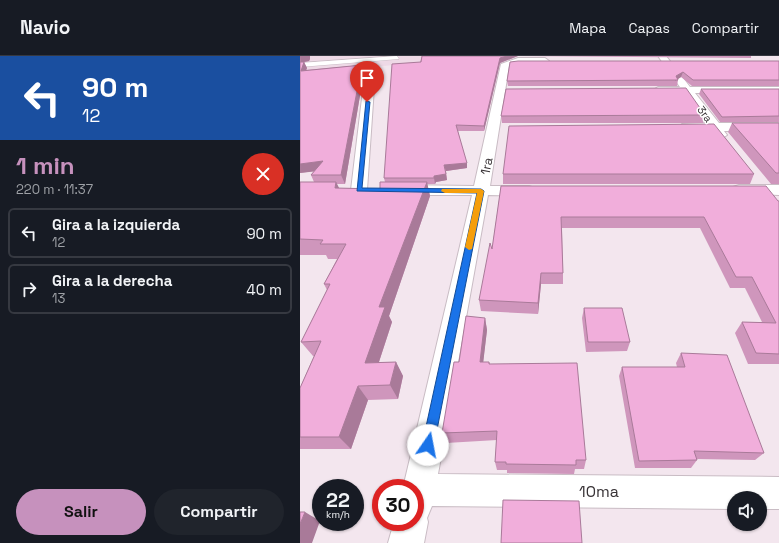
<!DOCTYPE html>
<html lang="es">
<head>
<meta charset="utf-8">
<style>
	body { margin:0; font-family:"Space Grotesk",sans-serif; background:#20242c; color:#f1f3f6; height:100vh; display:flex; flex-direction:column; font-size:15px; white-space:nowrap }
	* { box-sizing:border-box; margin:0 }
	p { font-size:13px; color:#9ea1a6 }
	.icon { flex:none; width:22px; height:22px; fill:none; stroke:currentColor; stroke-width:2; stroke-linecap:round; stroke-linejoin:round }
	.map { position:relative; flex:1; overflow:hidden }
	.panel { display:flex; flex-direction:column; background:#171b24; width:300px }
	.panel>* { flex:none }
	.guide { background:#1a4fa0; color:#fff; overflow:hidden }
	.fabs { position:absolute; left:427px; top:435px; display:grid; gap:8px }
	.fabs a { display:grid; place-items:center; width:40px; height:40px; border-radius:50%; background:#171b24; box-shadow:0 1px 3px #0004; font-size:20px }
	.speed { position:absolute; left:12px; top:423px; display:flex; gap:8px; font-size:20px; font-weight:700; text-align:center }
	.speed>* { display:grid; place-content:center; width:52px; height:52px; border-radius:50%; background:#171b24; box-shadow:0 1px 3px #0004; line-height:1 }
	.speed small { font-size:10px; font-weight:400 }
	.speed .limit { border:6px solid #d22; background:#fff; color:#111 }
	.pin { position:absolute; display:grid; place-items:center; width:34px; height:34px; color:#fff; margin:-41px -17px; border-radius:50% 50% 50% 0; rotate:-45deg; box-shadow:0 0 4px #0007 }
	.pin .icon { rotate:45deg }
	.me { position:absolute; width:44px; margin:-22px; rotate:12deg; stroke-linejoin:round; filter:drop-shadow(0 0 3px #0008) }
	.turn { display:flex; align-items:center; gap:14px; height:84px; padding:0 16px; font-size:18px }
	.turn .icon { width:52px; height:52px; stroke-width:2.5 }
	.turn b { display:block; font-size:28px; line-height:34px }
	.round { display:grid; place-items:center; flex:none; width:42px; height:42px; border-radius:21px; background:#20242c }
	.summary { display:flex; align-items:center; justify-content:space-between; height:68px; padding:0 16px }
	h1 { font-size:24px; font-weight:700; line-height:30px; color:#c691bd }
	.primary-button { display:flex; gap:8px; margin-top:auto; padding:8px 16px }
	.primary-button a { flex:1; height:46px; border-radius:24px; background:#c691bd; color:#111; font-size:16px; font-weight:700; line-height:46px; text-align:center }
	.primary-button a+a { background:#20242c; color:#f1f3f6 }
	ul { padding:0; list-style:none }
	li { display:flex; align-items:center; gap:12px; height:50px; margin:0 8px 6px; padding:0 8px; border:2px solid #363941; border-radius:6px }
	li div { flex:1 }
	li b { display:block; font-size:15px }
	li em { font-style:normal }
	header { display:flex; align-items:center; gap:24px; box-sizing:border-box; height:56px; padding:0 20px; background:#171b24; border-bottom:1px solid #363941 }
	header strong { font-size:19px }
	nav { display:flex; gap:22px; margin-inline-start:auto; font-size:14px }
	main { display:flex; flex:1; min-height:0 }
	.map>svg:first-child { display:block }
	.built { fill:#eed9e6 }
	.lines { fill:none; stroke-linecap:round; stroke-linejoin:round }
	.service-casing { stroke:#c9bcc4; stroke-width:1 }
	.minor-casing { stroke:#c9bcc4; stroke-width:2 }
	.service { fill:#fff; fill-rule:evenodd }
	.minor { fill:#fff; fill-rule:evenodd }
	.wall { fill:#cf96bc }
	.shaded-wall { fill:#a97a99 }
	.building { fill:#f1aedb; stroke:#a97a99 }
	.route { fill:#1a73e8; stroke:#114b97 }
	.slow { fill:#f59e0b }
	.labels { text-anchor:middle; stroke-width:3; stroke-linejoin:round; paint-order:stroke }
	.far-street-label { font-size:11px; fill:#383336; stroke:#fff }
	.street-label { font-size:13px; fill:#383336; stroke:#fff }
	.near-street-label { font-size:16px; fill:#383336; stroke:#fff }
</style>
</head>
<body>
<header>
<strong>Navio</strong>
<nav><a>Mapa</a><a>Capas</a><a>Compartir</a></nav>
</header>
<main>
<section class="panel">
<div class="guide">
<div class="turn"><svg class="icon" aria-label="left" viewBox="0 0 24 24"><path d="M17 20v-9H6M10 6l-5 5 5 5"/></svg><div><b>90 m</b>12</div></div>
</div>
<div class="summary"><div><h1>1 min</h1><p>220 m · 11:37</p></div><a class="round" style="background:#d93025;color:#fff"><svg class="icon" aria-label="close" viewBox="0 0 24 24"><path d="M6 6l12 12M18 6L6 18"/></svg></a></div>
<ul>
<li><svg class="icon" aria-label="left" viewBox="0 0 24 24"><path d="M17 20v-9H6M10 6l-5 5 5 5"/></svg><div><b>Gira a la izquierda</b><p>12</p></div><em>90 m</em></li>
<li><svg class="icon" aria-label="right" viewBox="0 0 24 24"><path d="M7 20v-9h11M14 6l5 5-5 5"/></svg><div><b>Gira a la derecha</b><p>13</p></div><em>40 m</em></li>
</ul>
<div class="primary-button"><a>Salir</a><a>Compartir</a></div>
</section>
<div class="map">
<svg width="479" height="487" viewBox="0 0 479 487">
	<rect width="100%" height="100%" fill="#f3e6ee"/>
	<!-- built -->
	<path class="built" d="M0 0H201L0 17Z"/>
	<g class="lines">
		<!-- service casing -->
		<g class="service-casing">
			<path id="service" d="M97 0 99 3 0 11V7Z"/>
		</g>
		<!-- minor casing -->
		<g class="minor-casing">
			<path id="minor" d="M358 0H366L390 31H479V37H395L419 67H479V75H424L427 79 421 83 416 82 411 75 382 74 380 71 382 68 406 67 384 37 354 36 353 34 358 31H380Z
				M218 2H245L249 5C243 10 219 7 209 10L190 130H229L235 132 237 135 235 138 229 140 188 139 138 418 479 421V453H460V442H434V453L132 450 127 462 128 466 124 487H88L94 466H115V432H103L172 139H99L93 137 91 134 93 131 99 129 174 130 201 8Z
				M70 14 75 17 67 134 65 137H53L51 134 65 17Z
				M439 129H479V139L433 137 431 134 433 131Z"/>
		</g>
		<!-- service -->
		<use href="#service" class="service"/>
		<!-- minor -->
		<use href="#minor" class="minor"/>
	</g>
	<!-- wall -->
	<path class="wall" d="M0 0H10V3L9 5 4 6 7 12 6 14 62 9 64 16 45 128H37L39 132 80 133 85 126 84 122 122 0H451V2L218 0 200 7 184 75H158L167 112 146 115 147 124 136 126 135 128H127L130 140 89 260 92 266 79 306H96L103 320 98 343 68 344 51 393H0V332L14 300H13L1 286 27 234 24 228 37 203H28L26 199H0V126H14L11 119 14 115 0 117Z
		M479 5V30H392L381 21 378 23V24L377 30H208L207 25Z
		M401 33H479V66H420L399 38Z
		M405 59 403 67H202L201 60Z
		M432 67H479V128H471L428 76Z
		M203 118H454L450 128H203Z
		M201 130 479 145V308H448L435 277 442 266H462L445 232H430L400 172H262L263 217V228H241L238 258 181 255 179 244 192 193Z
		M284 252 330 286 327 295 286 296 282 262Z
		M185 262 187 274 183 306H189L190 308 286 404 284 413H275L274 418 207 417V414H197L195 406 197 384 146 387 142 377 159 306Z
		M381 297 464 397 455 404 397 403V404L391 412H335L319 320 322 311H377L376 307Z"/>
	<!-- shaded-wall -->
	<path class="shaded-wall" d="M0 0H10V3L9 5 4 6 7 12 4 21 1 15Z
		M207 0H218L200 7 184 75V70L200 2Z
		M62 9 64 16 45 128 41 119Z
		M383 16 381 21 375 25 376 20Z
		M23 105 27 114 0 117V108Z
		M167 107V112L146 115 144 109Z
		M146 118 147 124 136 126 135 128 134 122V120Z
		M36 126 43 140 35 132Z
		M127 126 130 140 89 260 92 266 74 321 65 307 79 251Z
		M241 217V228L238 258V247Z
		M185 262 187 274 182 317 180 306Z
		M96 306 103 320 98 343 90 329Z
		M58 330 68 344 51 393 39 381Z
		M5 456 20 465 12 487H0V468Z"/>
	<!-- building -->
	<path class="building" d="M122 0H207L200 2 184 70 156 69 167 107 144 109 146 118 134 120V122H84L92 8 121 6Z
		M218 5H479V24H393L383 16 376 20 378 24 207 25 210 6Z
		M0 6H4L1 15 62 9 41 119H11L23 105 0 108Z
		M386 32 405 59 201 60 206 33Z
		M401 33H479V60L422 61Z
		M432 67H479V117H476Z
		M414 68 454 118H203L209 70Z
		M0 126H36L35 132 80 133V126H127L79 251H85L65 307 96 306 90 329 58 330 39 381H0V332L21 285 1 286 30 228H24L46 188H20L23 184 0 183Z
		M201 130H466L478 145H479V298L456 297 442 266 476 267 452 221H436L404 161H261L263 217H241L238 247 179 244 190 187 192 193Z
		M284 252H322L330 286H288Z
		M166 260 185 262 180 306H189V308L277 307 286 404H276V409L206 408V406H195L197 375 142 377 154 306H159Z
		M381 297 427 299 464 397 394 395 397 404 339 405 322 311H385Z
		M203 444 279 445 282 487H201Z
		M0 456H5L0 468Z"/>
	<!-- route -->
	<path class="route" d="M66 45 70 46 62 132 181 133 184 135 134 389 133 394 128 395 124 394 122 389 177 137 57 135Z"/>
	<!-- slow -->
	<path class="slow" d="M142 133H181L184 135 172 193 169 194 165 191 177 137H145L141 135Z"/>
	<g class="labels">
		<!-- far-street labels -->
		<g class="far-street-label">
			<text transform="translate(405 58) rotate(54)" y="4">3ra</text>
		</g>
		<!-- street labels -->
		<g class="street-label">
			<text transform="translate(186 110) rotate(-79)" y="5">1ra</text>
		</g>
		<!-- near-street labels -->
		<g class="near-street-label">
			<text x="299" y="441">10ma</text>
		</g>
	</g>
</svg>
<div class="fabs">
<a><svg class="icon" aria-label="sound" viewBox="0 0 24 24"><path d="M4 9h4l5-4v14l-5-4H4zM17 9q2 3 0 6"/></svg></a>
</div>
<div class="speed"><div>22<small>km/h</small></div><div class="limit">30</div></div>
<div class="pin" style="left:67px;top:46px;background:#d93025"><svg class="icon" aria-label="arrive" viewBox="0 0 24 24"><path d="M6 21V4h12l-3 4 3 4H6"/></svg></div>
<svg class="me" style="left:128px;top:389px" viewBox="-20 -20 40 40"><circle r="19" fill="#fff"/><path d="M0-13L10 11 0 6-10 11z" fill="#1a73e8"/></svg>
</div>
</main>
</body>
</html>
